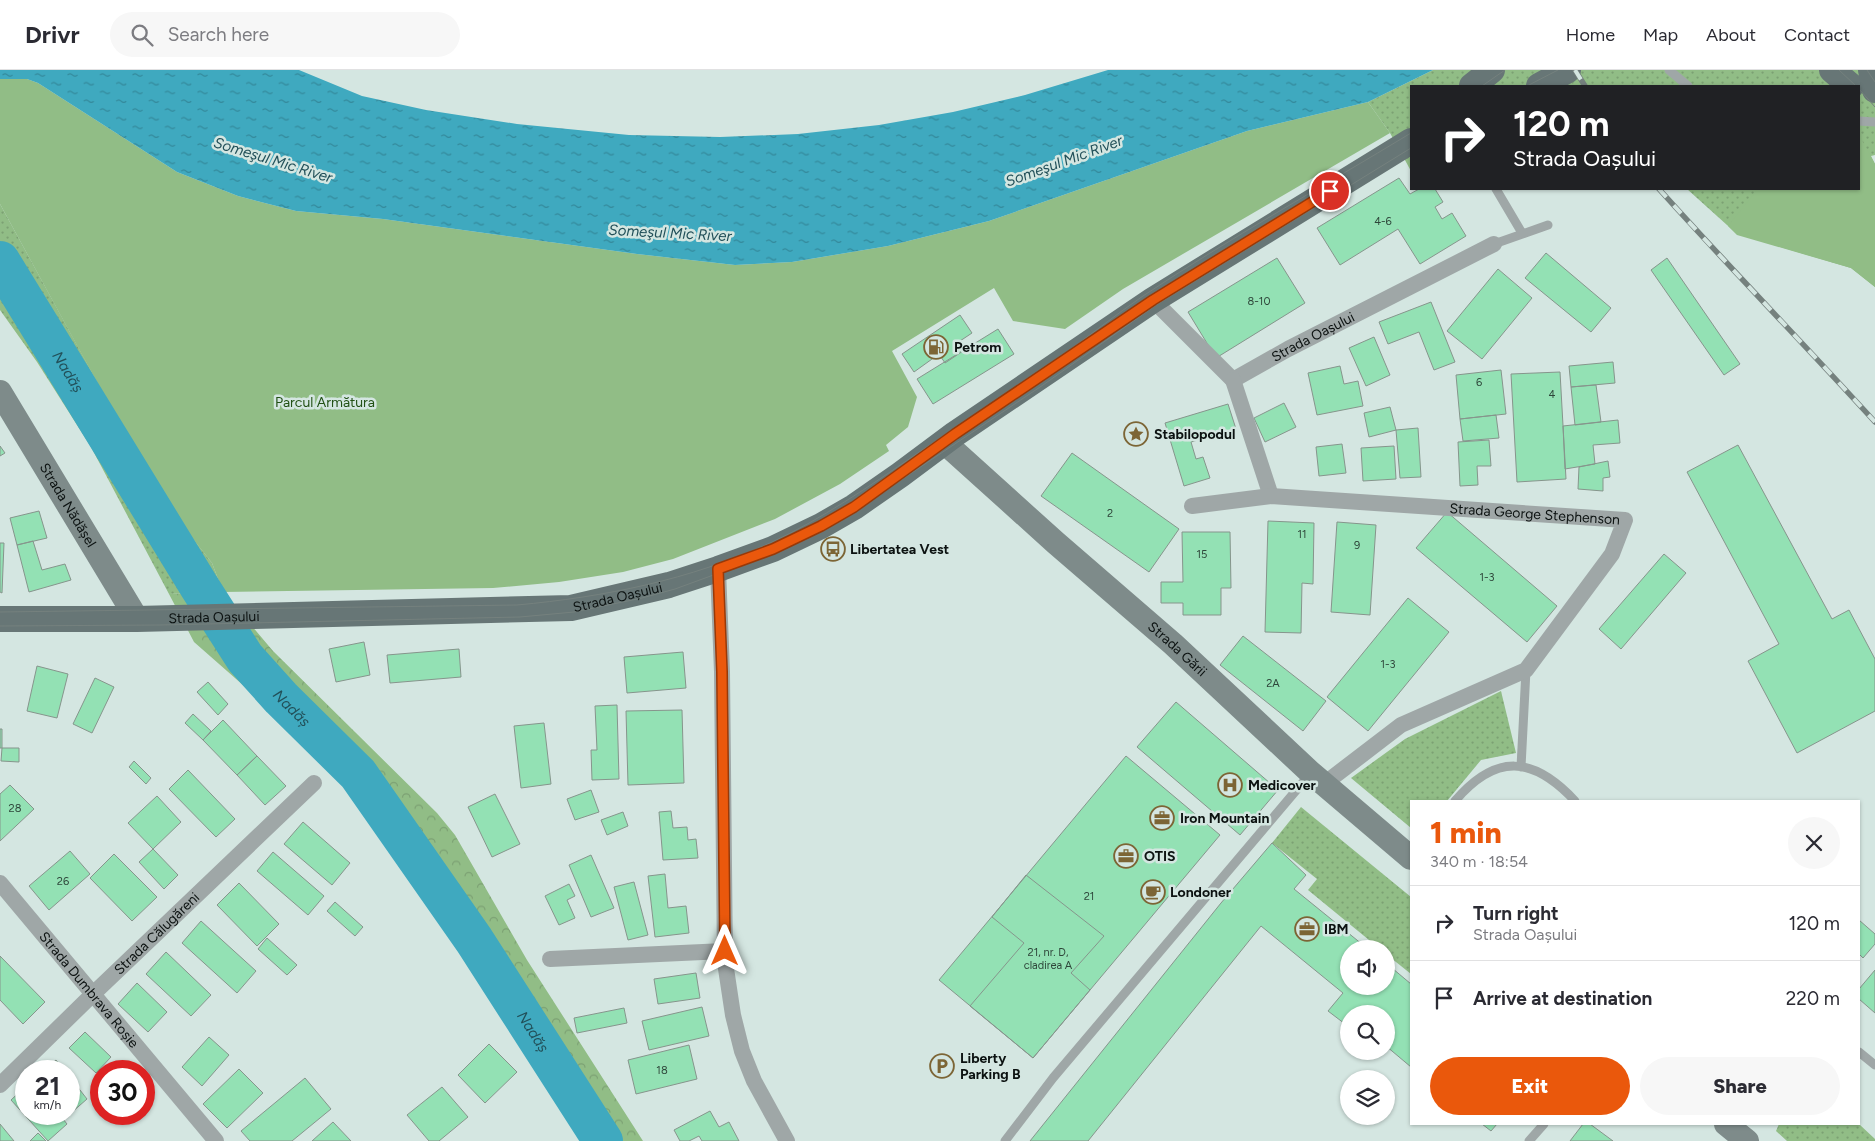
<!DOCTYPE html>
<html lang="en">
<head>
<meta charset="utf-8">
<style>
	body { margin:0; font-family:Figtree,sans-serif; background:#f7f7f7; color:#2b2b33; height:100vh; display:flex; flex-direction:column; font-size:19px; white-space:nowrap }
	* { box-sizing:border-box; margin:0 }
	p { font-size:16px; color:#7c7c81 }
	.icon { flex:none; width:28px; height:28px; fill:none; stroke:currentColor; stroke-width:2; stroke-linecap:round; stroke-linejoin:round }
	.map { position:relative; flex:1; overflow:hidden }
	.side { position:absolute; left:1410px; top:730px; width:450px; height:325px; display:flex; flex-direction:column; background:#fff; border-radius:0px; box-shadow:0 1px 4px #0004 }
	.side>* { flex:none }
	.hud { position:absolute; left:1410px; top:15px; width:450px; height:105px; border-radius:0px; box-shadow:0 1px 4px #0004; background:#202124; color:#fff; overflow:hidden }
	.controls { position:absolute; left:1340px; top:870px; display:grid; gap:10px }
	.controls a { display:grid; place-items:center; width:55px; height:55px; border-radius:50%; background:#fff; box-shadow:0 1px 4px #0004; font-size:25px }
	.speed { position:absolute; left:15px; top:990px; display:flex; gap:10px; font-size:25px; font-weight:700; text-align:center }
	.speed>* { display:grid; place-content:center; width:65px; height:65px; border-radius:50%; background:#fff; box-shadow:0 1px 4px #0004; line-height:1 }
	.speed small { font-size:12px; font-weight:400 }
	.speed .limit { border:8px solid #d22; background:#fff; color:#111 }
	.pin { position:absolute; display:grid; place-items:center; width:42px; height:42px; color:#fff; margin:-21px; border:2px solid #fff; border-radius:50%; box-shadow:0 1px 5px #0007 }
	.me { position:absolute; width:55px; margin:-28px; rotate:0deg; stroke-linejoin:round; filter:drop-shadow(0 0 4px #0008) }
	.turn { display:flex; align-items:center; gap:18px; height:105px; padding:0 20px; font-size:22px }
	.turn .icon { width:65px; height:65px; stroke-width:2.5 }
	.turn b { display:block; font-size:35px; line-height:42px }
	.round { display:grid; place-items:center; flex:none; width:52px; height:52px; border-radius:26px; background:#f7f7f7 }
	.headline { display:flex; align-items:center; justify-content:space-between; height:85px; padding:0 20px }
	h1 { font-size:30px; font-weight:800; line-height:38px; color:#ea580c }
	.primary-button { display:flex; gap:10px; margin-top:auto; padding:10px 20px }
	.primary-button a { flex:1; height:58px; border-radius:30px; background:#ea580c; color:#fff; font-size:20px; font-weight:800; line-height:58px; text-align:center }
	.primary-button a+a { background:#f7f7f7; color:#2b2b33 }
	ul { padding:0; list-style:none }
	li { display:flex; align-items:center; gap:15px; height:75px; padding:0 20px; border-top:1px solid #e1e1e2 }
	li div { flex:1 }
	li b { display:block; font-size:19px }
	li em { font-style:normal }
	header { display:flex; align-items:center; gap:30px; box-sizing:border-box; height:70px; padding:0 25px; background:#fff; border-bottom:1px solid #e1e1e2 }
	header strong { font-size:24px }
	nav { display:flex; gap:28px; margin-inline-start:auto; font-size:18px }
	.search { width:350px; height:45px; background:#f7f7f7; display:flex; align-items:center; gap:12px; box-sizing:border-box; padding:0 18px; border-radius:28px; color:#7c7c81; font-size:19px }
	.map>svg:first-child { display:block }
	.grass { fill:url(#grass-dots) }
	.forest { fill:url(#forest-crowns) }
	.park { fill:#91bd86 }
	.water { fill:url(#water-ripples) }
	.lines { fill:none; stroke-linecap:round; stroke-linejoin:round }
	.river { stroke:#3fa9bf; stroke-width:40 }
	.building { fill:#93e1b4; stroke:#86958c }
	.lane { stroke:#9fa7a7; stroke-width:9 }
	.street { stroke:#9fa7a7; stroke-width:16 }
	.secondary { stroke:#7e8b8a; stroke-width:24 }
	.primary { stroke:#677676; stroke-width:26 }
	.tram { stroke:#75817e; stroke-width:1 }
	.rail-casing { stroke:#75817e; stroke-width:5.5 }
	.rail { stroke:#d4e6e1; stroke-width:4; stroke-dasharray:11; stroke-linecap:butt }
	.route-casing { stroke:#983908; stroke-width:12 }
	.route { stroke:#ea580c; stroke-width:9 }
	.labels { text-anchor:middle; stroke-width:5; stroke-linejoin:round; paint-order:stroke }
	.number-label { font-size:11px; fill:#2e463a }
	.street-label { font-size:14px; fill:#0c1211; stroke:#d4e6e1 }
	.poi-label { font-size:14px; font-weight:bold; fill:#0c1211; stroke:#d4e6e1; text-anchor:start }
	.park-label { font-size:14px; fill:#225115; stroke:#d4e6e1 }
	.water-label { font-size:15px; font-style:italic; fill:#225059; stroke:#d4e6e1 }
</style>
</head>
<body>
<header>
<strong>Drivr</strong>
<div class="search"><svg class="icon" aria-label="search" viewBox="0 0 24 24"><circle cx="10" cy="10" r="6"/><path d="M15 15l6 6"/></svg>Search here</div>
<nav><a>Home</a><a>Map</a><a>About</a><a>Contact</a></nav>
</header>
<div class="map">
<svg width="1875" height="1071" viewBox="0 0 1875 1071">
	<defs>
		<pattern id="grass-dots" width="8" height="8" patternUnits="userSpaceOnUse" patternTransform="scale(1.25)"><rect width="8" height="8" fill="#91bd86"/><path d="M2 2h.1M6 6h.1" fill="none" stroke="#7ca173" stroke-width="1.8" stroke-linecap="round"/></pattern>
		<pattern id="forest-crowns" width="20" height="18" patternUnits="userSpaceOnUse" patternTransform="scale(1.25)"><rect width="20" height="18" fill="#91bd86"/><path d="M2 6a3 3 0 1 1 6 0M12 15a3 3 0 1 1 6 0" fill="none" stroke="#7ca173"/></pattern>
		<pattern id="water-ripples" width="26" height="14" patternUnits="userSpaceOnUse" patternTransform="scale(1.25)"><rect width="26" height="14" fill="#3fa9bf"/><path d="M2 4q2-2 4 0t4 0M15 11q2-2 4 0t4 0" fill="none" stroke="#33889a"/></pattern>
	</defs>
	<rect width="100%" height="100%" fill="#d4e6e1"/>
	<!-- grass -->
	<path class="grass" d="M1433 0H1875V85L1871 86 1875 94V217L1851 198 1737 164 1687 119H1859V16H1411V101L1390 63 1368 32Z
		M0 134 159 425 212 493 223 522 169 524 91 377 37 292 0 240Z
		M1501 621 1516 683 1481 690 1447 731H1411V758L1351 708 1405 669Z
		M1301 737 1411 827V904L1386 884V879H1380L1308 820 1317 809 1272 773Z
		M1779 1054H1859L1875 1069V1071H1787L1776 1061Z"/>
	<!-- forest -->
	<path class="forest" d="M223 522 273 581 437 743 455 765 527 890 643 1071H591L536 990 363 725 320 683 194 572 169 524Z"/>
	<!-- park -->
	<path class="park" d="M17 8 27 9 38 13 177 102 238 126 296 141 383 149 637 184 735 195 792 192 888 176 989 151 1247 61 1368 32 1390 63 1123 219 1065 259 1013 251 994 218 892 281 917 327 908 357 886 375 889 381 840 414 775 449 673 489 623 502 559 512 493 518 223 522 212 493 159 426 0 134V9Z
		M1859 65 1875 94V217L1851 198 1737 165 1728 156 1758 119H1859Z"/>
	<!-- water -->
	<path class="water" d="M0 0H299L362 26 426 40 517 54 629 65 720 67 798 64 879 55 953 42 1025 25 1108 0H1433L1368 32 1247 61 989 151 888 176 792 192 735 195 637 184 383 149 296 141 238 126 177 102 38 13 27 9H0Z"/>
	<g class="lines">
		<!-- river -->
		<path class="river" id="s1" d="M0 191 199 516 245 588 281 628 358 704 474 870 603 1071"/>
	</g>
	<!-- building -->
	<path class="building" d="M1399 108 1410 124 1419 119H1435L1443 132 1435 137 1442 149 1452 143 1466 166 1420 194 1398 159 1340 195 1317 158Z
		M1546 183 1611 238 1591 262 1525 208Z
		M1277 188 1305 233 1216 288 1188 242Z
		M1667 188 1740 294 1724 305 1651 200Z
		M1498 199 1532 228 1482 289 1447 261Z
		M1431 232 1455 292 1434 300 1419 262 1388 274 1379 252Z
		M960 245 972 263 957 273 963 281 945 293 939 284 914 302 902 284Z
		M998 259 1014 284 933 334 917 309Z
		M1374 267 1390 305 1366 316 1349 278Z
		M1613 292 1615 313 1571 317 1569 296Z
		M1340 296 1344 314 1358 311 1363 336 1317 345 1308 303Z
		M1501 300 1506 344 1460 349 1456 305Z
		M1560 302 1566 409 1517 412 1511 304Z
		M1596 315 1601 352 1575 355 1571 317Z
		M1284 333 1296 357 1265 372 1254 348Z
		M1228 334 1236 359 1191 372 1196 389 1203 387 1210 408 1184 416 1165 353Z
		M1390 337 1396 360 1369 367 1364 343Z
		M1496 345 1499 368 1463 371 1460 349Z
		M1618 350 1620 373 1593 375 1595 394 1565 399 1563 356Z
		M1418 358 1421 407 1400 408 1396 360Z
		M1489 370 1491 396H1477L1478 415 1460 416 1458 372Z
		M1342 374 1346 403 1319 406 1316 377Z
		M1738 375 1832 549 1849 540 1875 589V641L1797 683 1748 591 1779 574 1687 402Z
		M0 376 5 383 0 386Z
		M1394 376 1396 409 1363 411 1361 378Z
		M1072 383 1179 459 1149 502 1041 426Z
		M1608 391 1610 407 1603 408V421L1578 419 1579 397Z
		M39 441 47 468 17 475 10 448Z
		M1447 442 1557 536 1527 572 1416 478Z
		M1268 451 1314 453 1313 514 1302 513 1301 563 1265 562Z
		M1337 452 1376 455 1370 545 1331 542Z
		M1182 462H1230L1231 518H1221V545H1183V533H1161V512H1183Z
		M33 471 42 500 65 494 71 510 29 522 17 475Z
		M0 473H4L2 523 0 522Z
		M1664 484 1686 503 1621 579 1599 559Z
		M1408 528 1449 562 1368 661 1327 627Z
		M1243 566 1326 631 1303 661 1220 595Z
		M364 572 370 605 336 612 329 579Z
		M459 579 461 607 390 613 387 585Z
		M683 582 686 618 627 623 624 587Z
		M37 596 68 604 57 648 27 641Z
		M95 608 114 617 92 663 73 654Z
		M208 612 228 634 218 645 197 622Z
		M1176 632 1278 720 1240 765 1137 677Z
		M617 635 619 709 592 710 591 680H597L595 636Z
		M682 640 684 713 628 715 626 641Z
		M193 644 211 661 203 670 185 653Z
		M223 650 257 686 237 705 203 670Z
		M544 653 551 714 521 718 514 656Z
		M0 659H2V678H0Z
		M2 678H19V692L1 691Z
		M257 686 286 716 265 735 237 705Z
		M1126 686 1220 765 1033 988 939 910Z
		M134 691 151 708 146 714 129 697Z
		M188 700 235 749 216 767 169 719Z
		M10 715 34 739 0 771V724Z
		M591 720 599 742 575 750 567 729Z
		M495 724 520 774 492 787 468 737Z
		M157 726 181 752 153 779 128 753Z
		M671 741 673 758 687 757 688 770 696 769 698 788 663 790 659 742Z
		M623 742 628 756 607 765 601 750Z
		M303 752 350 793 332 815 284 774Z
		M1272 773 1306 805 1294 819 1368 879H1349V916H1386V893L1411 914V997L1386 976V944H1349V957L1328 941 1343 923 1261 856 1088 1071H1030L1221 833Z
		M153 779 178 805 164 819 139 792Z
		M70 781 90 804 49 840 29 816Z
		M273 782 324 826 308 845 257 801Z
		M114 784 157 827 132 851 90 808Z
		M591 785 614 838 591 847 569 795Z
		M665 804 668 838 686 836 689 863 655 867 648 806Z
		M1026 805 1104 866 1071 903 1090 920 1033 988 970 936 1024 873 992 847Z
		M634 812 648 865 628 870 614 817Z
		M239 813 279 854 257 876 217 835Z
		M569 814 575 826 567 830 575 848 559 855 545 826Z
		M335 832 363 857 355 866 327 841Z
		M1859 850 1875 864V874L1863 888 1859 884Z
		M201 851 256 901 237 923 182 873Z
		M267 868 297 895 287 905 258 879Z
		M166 882 211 925 191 946 146 904Z
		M0 886 45 932 23 954 0 930Z
		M1875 900V943L1859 929V919Z
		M696 903 700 928 658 934 654 909Z
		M137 913 167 942 148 962 118 934Z
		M702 937 709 966 649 980 642 951Z
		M624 938 627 953 577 963 574 948Z
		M85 962 111 987 96 1003 69 978Z
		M209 967 229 985 202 1016 182 997Z
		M489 974 517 1002 485 1033 458 1005Z
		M689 975 697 1009 636 1024 628 990Z
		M56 990 65 1001H43Z
		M239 999 263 1023 227 1058 203 1034Z
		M69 1006 87 1029 71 1043 69 1040Z
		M305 1008 331 1039 292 1071H250L241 1061Z
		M26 1016V1044H59L67 1054 48 1071 11 1030Z
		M442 1017 468 1047 439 1071H429L407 1045Z
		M710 1041 719 1057 729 1052 739 1071H702L699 1066 689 1071H680L674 1060Z
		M333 1052 351 1071H312Z
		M0 1054 14 1071H0Z
		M1482 1054H1497L1491 1061Z
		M1583 1054H1590L1613 1071H1570Z
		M38 1063 46 1071H30Z"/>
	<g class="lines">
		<!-- lane -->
		<path class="lane" d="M1669 0 1688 16
			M1859 51 1875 52
			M1496 119 1522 163
			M1494 174 1548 155
			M1521 697 1526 600
			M1455 731C1496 683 1533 686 1575 731
			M1859 982 1875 995
			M1005 1071 1053 1008 1310 704
			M1529 1071 1544 1054"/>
		<!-- street -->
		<g class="street">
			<path id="s2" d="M1153 230 1233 310 1288 279 1494 174"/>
			<path d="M1233 310 1271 426"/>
			<path id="s3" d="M1192 436 1271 426 1625 450 1612 484 1526 600 1401 655 1324 714"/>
			<path d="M718 499 722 602 725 892 733 945 742 981 754 1011 787 1071"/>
			<path id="s4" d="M0 813 216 1071"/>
			<path d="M550 889 725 881"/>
			<path id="s5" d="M0 1015 93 924 314 713"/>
		</g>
		<!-- secondary -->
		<g class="secondary">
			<path id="s6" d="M0 322 137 549"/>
			<path id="s7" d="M944 372 1056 473 1173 574 1311 703 1411 788"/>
			<path d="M1726 1054 1747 1071"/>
		</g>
		<!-- primary -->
		<g class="primary">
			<path d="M1832 0 1851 16"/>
			<path d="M1871 0 1875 20"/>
			<path d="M1472 16 1492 0"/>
			<path d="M1539 16 1568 0"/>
			<path id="s8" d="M0 549H137L571 538 669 515 718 499 773 479 821 456 854 437 900 405 955 364 1153 230 1411 71"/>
		</g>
		<!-- tram -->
		<path class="tram" d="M1839 0 1856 16
			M1867 0 1875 12
			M1482 16 1505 0
			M1527 16 1558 0
			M1859 19 1875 37
			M0 542 517 535C604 527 690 510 770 473 822 449 868 417 915 385 964 352 1012 320 1060 287 1088 267 1115 245 1143 226 1230 168 1322 117 1411 63
			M0 556 160 555 520 547 574 542 642 528 675 519 749 492 785 477 848 444 889 418 1043 315 1156 235 1411 78"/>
		<!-- rail casing -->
		<g class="rail-casing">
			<path id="rail" d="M1575 0 1585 16
				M1659 119C1730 198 1804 274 1875 352"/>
		</g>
		<!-- rail -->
		<use href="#rail" class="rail"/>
	</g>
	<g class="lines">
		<!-- route casing -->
		<g class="route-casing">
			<path id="route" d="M725 881 722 602 718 499 773 479 821 456 854 437 955 364 1153 230 1330 121"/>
		</g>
		<!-- route -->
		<use href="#route" class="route"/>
	</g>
	<!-- icons -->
	<defs>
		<g id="fuel-ring" transform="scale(1.25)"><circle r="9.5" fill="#d4e6e1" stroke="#7c6535" stroke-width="1.5"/><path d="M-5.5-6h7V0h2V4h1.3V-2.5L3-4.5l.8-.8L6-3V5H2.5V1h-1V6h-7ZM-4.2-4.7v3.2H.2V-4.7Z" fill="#7c6535"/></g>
		<g id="sight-ring" transform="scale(1.25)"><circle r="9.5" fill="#d4e6e1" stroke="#7c6535" stroke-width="1.5"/><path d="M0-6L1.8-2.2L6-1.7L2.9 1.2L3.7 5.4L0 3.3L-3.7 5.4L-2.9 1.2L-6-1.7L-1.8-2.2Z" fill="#7c6535"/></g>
		<g id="bus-ring" transform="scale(1.25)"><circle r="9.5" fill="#d4e6e1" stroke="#7c6535" stroke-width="1.5"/><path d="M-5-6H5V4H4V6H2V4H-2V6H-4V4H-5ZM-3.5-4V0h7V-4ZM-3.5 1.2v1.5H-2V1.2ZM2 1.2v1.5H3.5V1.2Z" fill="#7c6535"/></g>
		<g id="hospital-ring" transform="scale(1.25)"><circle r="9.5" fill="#d4e6e1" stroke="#7c6535" stroke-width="1.5"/><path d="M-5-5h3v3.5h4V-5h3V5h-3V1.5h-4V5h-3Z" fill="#7c6535"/></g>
		<g id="office-ring" transform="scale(1.25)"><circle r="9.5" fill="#d4e6e1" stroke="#7c6535" stroke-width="1.5"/><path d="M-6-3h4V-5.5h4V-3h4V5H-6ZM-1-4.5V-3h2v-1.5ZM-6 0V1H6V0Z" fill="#7c6535"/></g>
		<g id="cafe-ring" transform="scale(1.25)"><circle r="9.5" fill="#d4e6e1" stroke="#7c6535" stroke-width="1.5"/><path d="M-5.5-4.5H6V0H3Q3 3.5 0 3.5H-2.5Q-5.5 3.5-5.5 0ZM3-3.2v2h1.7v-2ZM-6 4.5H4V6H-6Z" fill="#7c6535"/></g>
		<g id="parking-ring" transform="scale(1.25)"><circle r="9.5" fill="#d4e6e1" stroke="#7c6535" stroke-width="1.5"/><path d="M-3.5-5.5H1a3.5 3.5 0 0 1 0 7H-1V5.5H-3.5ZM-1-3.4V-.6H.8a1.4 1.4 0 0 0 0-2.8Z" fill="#7c6535"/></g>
	</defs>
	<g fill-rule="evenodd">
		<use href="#fuel-ring" x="936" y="277"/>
		<use href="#sight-ring" x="1136" y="364"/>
		<use href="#bus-ring" x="833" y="479"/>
		<use href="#hospital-ring" x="1230" y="715"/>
		<use href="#office-ring" x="1162" y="748"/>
		<use href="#office-ring" x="1126" y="786"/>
		<use href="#cafe-ring" x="1153" y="822"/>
		<use href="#office-ring" x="1307" y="859"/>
		<use href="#parking-ring" x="942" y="996"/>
	</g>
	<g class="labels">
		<!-- number labels -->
		<g class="number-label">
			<text x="1383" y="155">4-6</text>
			<text x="1259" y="235">8-10</text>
			<text x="1479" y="316">6</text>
			<text x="1552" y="328">4</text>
			<text x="1110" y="447">2</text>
			<text x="1302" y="468">11</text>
			<text x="1357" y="479">9</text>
			<text x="1202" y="488">15</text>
			<text x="1487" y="511">1-3</text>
			<text x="1388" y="598">1-3</text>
			<text x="1273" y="617">2A</text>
			<text x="15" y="742">28</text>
			<text x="63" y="815">26</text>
			<text x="1089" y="830">21</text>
			<text x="1048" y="886">21, nr. D,<tspan x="1048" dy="13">cladirea A</tspan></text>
			<text x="662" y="1004">18</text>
		</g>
		<!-- street labels -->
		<g class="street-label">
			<text dy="5" stroke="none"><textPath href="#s2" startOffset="204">Strada Oașului</textPath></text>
			<text dy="5" stroke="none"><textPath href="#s6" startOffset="132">Strada Nădășel</textPath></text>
			<text dy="5" stroke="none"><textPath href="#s3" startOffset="344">Strada George Stephenson</textPath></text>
			<text dy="5" stroke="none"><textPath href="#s8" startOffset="619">Strada Oașului</textPath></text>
			<text dy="5" stroke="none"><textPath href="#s8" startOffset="214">Strada Oașului</textPath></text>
			<text dy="5" stroke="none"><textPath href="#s7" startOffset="312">Strada Gării</textPath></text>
			<text dy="5" stroke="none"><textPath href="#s5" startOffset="218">Strada Călugăreni</textPath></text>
			<text dy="5" stroke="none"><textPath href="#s4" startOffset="139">Strada Dumbrava Roșie</textPath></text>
		</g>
		<!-- poi labels -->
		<g class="poi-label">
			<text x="954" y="282">Petrom</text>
			<text x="1154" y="369">Stabilopodul</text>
			<text x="850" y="484">Libertatea Vest</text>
			<text x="1248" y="720">Medicover</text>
			<text x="1180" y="753">Iron Mountain</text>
			<text x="1144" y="791">OTIS</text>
			<text x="1170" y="827">Londoner</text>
			<text x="1324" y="864">IBM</text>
			<text x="960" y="993">Liberty<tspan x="960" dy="16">Parking B</tspan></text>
		</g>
		<!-- park labels -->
		<g class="park-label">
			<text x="325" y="337">Parcul Armătura</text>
		</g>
		<!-- water labels -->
		<g class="water-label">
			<text transform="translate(273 90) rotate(17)" y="5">Someşul Mic River</text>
			<text transform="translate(1064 91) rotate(-20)" y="5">Someşul Mic River</text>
			<text transform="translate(670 163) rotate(3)" y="5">Someşul Mic River</text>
			<text dy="5" stroke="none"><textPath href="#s1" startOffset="130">Nadăș</textPath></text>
			<text dy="5" stroke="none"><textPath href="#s1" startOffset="535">Nadăș</textPath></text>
			<text dy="5" stroke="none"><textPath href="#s1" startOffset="940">Nadăș</textPath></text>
		</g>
	</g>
</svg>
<div class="controls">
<a><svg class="icon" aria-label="sound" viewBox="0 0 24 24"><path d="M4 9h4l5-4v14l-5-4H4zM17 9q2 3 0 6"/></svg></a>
<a><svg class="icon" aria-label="search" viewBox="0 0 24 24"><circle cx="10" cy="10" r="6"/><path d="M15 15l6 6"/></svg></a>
<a><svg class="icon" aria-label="layers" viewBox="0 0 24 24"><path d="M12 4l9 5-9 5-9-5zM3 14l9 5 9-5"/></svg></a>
</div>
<div class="speed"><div>21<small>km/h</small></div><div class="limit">30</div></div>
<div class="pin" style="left:1330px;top:121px;background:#d93025"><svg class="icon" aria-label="arrive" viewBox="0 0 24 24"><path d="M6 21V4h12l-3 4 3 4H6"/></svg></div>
<svg class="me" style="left:725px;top:881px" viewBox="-20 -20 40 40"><path d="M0-17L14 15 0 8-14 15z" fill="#ea580c" stroke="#fff" stroke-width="4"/></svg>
<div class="hud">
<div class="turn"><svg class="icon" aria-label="right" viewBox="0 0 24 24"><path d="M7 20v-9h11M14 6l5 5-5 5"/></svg><div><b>120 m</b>Strada Oașului</div></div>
</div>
<section class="side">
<div class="headline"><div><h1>1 min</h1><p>340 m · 18:54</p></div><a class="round"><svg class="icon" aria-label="close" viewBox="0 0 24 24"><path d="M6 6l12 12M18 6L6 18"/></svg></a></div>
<ul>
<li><svg class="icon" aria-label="right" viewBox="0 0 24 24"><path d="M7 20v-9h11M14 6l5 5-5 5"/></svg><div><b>Turn right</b><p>Strada Oașului</p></div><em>120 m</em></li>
<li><svg class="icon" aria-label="arrive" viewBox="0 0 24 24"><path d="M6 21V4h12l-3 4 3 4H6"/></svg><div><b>Arrive at destination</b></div><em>220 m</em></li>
</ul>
<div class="primary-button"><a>Exit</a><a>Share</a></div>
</section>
</div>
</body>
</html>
